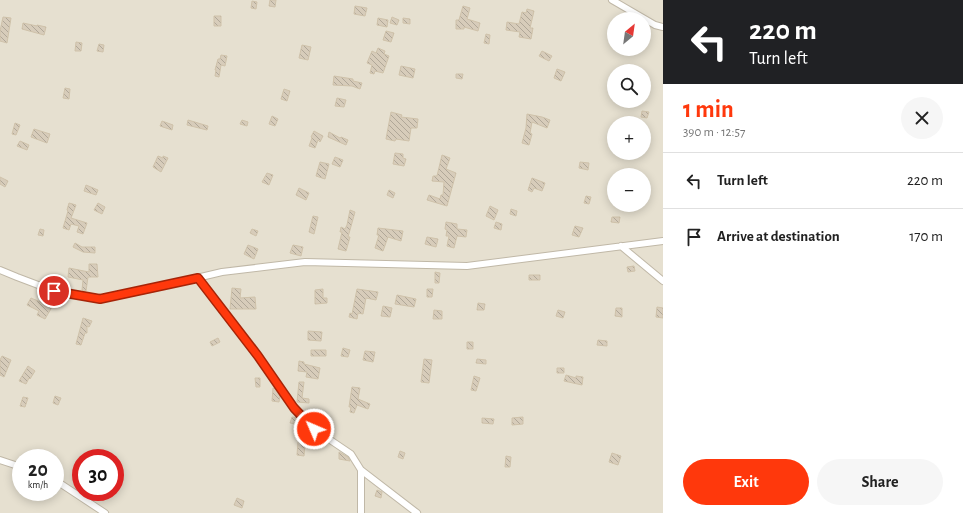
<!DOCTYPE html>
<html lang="en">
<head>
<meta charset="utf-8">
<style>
	body { margin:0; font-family:"Alegreya Sans",sans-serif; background:#f6f6f6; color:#222; height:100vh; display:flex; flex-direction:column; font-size:15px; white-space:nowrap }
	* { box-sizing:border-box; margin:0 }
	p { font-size:13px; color:#767676 }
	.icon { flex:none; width:22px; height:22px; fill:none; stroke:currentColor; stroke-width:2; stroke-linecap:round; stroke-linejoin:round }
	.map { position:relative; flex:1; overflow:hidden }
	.side { display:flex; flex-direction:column; background:#fff; width:300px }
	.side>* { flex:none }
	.guide { background:#202124; color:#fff; overflow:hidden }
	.needle { width:26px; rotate:29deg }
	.fabs { position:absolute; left:607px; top:12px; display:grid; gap:8px }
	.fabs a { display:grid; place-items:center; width:44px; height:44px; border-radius:50%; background:#fff; box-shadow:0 2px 10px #0003; font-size:20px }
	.speed { position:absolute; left:12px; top:449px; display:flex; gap:8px; font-size:20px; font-weight:700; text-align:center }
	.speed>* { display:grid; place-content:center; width:52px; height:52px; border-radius:50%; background:#fff; box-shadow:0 2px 10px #0003; line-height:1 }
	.speed small { font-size:10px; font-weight:400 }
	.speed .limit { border:6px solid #d22; background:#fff; color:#111 }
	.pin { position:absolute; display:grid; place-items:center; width:34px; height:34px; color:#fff; margin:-17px; border:2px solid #fff; border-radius:50%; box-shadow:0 1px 4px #0007 }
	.me { position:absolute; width:44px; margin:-22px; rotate:315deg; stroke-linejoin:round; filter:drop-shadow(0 0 3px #0008) }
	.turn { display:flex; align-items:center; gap:14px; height:84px; padding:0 20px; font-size:18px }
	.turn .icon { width:52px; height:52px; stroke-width:2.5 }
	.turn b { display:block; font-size:28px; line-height:34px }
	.round { display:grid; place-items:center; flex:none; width:42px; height:42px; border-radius:21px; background:#f6f6f6 }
	.overview { display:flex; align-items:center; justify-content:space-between; height:68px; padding:0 20px }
	h1 { font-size:24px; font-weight:700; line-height:30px; color:#ff380c }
	.primary-button { display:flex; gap:8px; margin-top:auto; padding:8px 20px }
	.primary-button a { flex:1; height:46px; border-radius:24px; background:#ff380c; color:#fff; font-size:16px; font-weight:700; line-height:46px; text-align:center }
	.primary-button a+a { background:#f6f6f6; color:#222 }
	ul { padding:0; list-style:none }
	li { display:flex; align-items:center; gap:12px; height:56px; padding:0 20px; border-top:1px solid #e0e0e0 }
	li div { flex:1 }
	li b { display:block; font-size:15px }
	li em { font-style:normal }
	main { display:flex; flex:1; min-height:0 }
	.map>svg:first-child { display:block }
	.residential { fill:#e6e0d0; fill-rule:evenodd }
	.building { fill:url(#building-back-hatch); stroke:#cfc2aa }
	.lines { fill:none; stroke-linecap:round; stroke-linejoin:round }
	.minor-casing { stroke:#c0b8a7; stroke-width:8 }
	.minor { stroke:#fff; stroke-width:6 }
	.route-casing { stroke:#a62408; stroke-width:10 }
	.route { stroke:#ff380c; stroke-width:7 }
</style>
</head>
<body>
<main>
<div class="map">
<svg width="663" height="513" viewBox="0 0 663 513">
	<defs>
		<pattern id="building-back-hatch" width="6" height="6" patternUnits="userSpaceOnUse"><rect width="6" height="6" fill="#d7ccba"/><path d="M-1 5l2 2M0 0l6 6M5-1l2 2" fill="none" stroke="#b0a798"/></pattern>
	</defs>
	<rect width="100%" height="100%" fill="#f2ede2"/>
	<!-- residential -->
	<path class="residential" d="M0 0H663V513H0ZM614 19H644V49H614ZM614 71H644V101H614ZM614 123H644V153H614ZM614 175H644V205H614ZM21 458H55V492H21ZM81 458H115V492H81Z"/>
	<!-- building -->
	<path class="building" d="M270 0H276L275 7 269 6Z
		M252 1 257 2 256 9 251 8Z
		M355 6 367 8 365 16 354 14Z
		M463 6 470 8 467 19 480 23 478 31 464 27V29H456V20H459Z
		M527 9 534 11 530 28H533L531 39 519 37 520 32 506 30 507 22 519 24 522 12 526 13Z
		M214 16H221V26H214Z
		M3 17 11 18 7 43 0 41V31Z
		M392 17 399 20 397 25 390 23Z
		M378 18 388 20 387 27 377 25Z
		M403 18 410 19V24L403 23Z
		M23 23 37 26V25L46 27 44 35 22 29Z
		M386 31 394 33 391 42 383 40Z
		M486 34 490 35 489 44 484 43Z
		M76 42 82 43 81 51H75Z
		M99 44 104 45 103 52 97 51Z
		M302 45 311 47 308 60 299 58Z
		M378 48 385 51 384 54 389 56 383 73 375 71 374 74 370 73 372 65 367 63 372 51 376 53Z
		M542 51 552 56 549 61 539 56Z
		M221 55 227 56 225 66 221 65 219 77 215 76 216 70H215L218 59H220Z
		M401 66 415 69 413 78 399 75Z
		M557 69 565 72 561 81 554 78Z
		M456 74H463L462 79 456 78Z
		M334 76 353 79V81L362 83 360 89 352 86 333 85Z
		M65 88 70 89 69 99 63 98Z
		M284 89 290 91 287 101 281 99Z
		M337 98 346 100 344 107 335 106Z
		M642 111 649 112 647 118 641 117Z
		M391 112 402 115 401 117 418 119 417 128H411L409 141 396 139 395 141 386 139Z
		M527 114 542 117 550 120 547 128 532 122 530 133 532 134 529 145 522 143 526 128Z
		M272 116 278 119 275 126 269 124Z
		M188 120 208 126 207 130 187 125Z
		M242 120 248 122 247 126 240 124Z
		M162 121 173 125 172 130 160 126Z
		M15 123 20 125 16 135 12 134Z
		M34 129 50 134 47 143 31 137Z
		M314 131 323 136 320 142 318 140 315 148 309 146 312 138 311 137Z
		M329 132 340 138 341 137 348 140 346 145 328 137Z
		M20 141 29 145 27 150 17 146Z
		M395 153 403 154V158L406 159 404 166 393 164Z
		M442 155 450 158 446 169 456 173 447 206 427 200 429 195 440 199 441 195H443L444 182 432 181 433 176H437Z
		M158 156 163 158V156L168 158 161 172 153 167Z
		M335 157 343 160 340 167 332 164Z
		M320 162 329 164 325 179 316 176Z
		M580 162 589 163 588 170 579 168Z
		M267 173 273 175 269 185 262 182Z
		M0 177 8 181 5 187 0 184Z
		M532 178 545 183 542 191 534 188 532 192 528 190Z
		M86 185 98 190 96 195 84 191Z
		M299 188 309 193 306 200 296 195Z
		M389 190 395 193 393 198 387 195Z
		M586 196 591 197 589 204 584 203Z
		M69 203 76 205 71 218 87 223 83 234 77 232 79 226 71 224 69 230 63 228 68 211 67 210Z
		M98 203 105 207 102 214 94 210Z
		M490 206 498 210 494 220 486 216Z
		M511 209 517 211 516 216 510 214Z
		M350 210 355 212 348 237H350L346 251 338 249 342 232H340L341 227 345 229 347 225Z
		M313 216 318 217 314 234 309 232Z
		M612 217H620L619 223 611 222Z
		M446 222 457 224V229L467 230 466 237 457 236 454 248 447 246 449 236H446L447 230 445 229Z
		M496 222 502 224 501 230 494 228Z
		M575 226 583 228 579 237 572 235Z
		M378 228 403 231 401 241 388 237 383 251 375 248 379 235H377Z
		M40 229 44 230 43 236 38 235Z
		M252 229 258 231 256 236 250 233Z
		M427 237 438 239 436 247 425 244Z
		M75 243 82 247H95V253L83 252 73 247Z
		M248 245 258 249 254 259 244 254Z
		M293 245 303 247 301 256 290 253Z
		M89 264H97L98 277H88L86 291 82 290 83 280 68 277 69 268 89 272Z
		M634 266 635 271 628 272 627 267Z
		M435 272 440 273 439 283H435Z
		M529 275H540V280H529Z
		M232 288 241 289 240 298 255 297 256 309H230Z
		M323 289V298H327V303L315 304V290Z
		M357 289 378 292 376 300 366 298 363 314 358 313 357 319 349 317 350 313 352 314Z
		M427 289H433L432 297H427Z
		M397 295 416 299 414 307 395 304Z
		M31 298 52 307 45 319 37 315 39 311 27 305Z
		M478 303 485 304 484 310H477Z
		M383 306 392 308 390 317 381 316Z
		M657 307 663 308V318L656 317Z
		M616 308H622V317L615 316Z
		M434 310 442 311V319H433Z
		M558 310 565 312 563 318 556 316Z
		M83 318 92 321 89 327 87 326V333H85L81 345 76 344Z
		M308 331 322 332 321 341 308 340Z
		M218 338 220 342 212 346 210 342Z
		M598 340 607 341V346L597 345Z
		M467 342H473V349H467Z
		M343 348 350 350 348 357 341 356Z
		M311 350H326V356H311Z
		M365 351 375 352 373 362 363 360Z
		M2 356 11 360 4 377 0 375V360Z
		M424 359 432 360 429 383 421 382Z
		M477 359 486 360V364L476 363Z
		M299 361 304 362V364L320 368 318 379 306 377 307 372 298 371Z
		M28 366 35 371 30 379 29 378 26 384 19 381Z
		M557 368H564V373H557Z
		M566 375 576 378V376L583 377 582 385 564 381Z
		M474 376 480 378 476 391 471 390Z
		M255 378H260V387H256Z
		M299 382H304L302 398 309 399V403L297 402Z
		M352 387 360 388 358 399 370 404 368 409 357 405 354 413 350 412 351 407H349Z
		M273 388H275L280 396 279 402 272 401Z
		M55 396 61 398 58 405 53 403Z
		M23 397 28 398 25 407 20 406Z
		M292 417 298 418 296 424 290 423Z
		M523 417V424L512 425V418Z
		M482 418 494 419 493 424 482 423Z
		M298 442H305L304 456 297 455Z
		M400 451 405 453 403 459 398 457Z
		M339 452 348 457 350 461 339 459Z
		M612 453 621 456 618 465 609 462Z
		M506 456 511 457 510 467H505Z
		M377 490 382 492 381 498 375 496Z
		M237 498 244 501 242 508 234 505Z"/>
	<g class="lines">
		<!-- minor casing -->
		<g class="minor-casing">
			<path id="minor" d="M612 0 655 25 663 27
				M621 246 663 281
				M0 270 17 277 54 291 100 299 150 289 222 272 305 262 467 266 663 241
				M198 278 258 356 294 408 314 429 351 454 361 470 417 513
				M0 460 21 467
				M361 470V513
				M55 480 105 513"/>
		</g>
		<!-- minor -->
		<use href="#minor" class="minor"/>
	</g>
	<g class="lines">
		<!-- route casing -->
		<g class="route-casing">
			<path id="route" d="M54 291 100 299 198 278 258 356 294 408 314 429"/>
		</g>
		<!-- route -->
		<use href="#route" class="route"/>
	</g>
</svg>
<div class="fabs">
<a><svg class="needle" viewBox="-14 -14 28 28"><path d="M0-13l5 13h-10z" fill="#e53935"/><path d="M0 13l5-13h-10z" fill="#767676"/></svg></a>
<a><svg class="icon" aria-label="search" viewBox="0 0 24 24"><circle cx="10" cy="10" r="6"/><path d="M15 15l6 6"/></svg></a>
<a>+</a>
<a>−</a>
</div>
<div class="speed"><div>20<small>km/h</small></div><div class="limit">30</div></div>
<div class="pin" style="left:54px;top:291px;background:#d93025"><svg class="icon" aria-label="arrive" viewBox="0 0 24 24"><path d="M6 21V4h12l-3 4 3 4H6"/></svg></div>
<svg class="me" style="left:314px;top:429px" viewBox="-20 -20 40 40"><circle r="17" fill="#ff380c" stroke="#fff" stroke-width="3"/><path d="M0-11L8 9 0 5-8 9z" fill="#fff"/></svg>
</div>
<section class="side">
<div class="guide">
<div class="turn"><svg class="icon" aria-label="left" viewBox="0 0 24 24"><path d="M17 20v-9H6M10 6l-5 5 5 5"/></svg><div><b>220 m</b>Turn left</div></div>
</div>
<div class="overview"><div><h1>1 min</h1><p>390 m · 12:57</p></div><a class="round"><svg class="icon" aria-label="close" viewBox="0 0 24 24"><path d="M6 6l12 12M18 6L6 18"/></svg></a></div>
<ul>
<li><svg class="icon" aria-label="left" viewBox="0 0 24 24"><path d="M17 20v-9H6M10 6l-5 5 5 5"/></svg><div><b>Turn left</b></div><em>220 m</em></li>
<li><svg class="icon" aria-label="arrive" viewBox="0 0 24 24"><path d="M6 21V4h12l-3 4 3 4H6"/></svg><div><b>Arrive at destination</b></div><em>170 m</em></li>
</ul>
<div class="primary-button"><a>Exit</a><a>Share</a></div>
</section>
</main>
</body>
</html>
